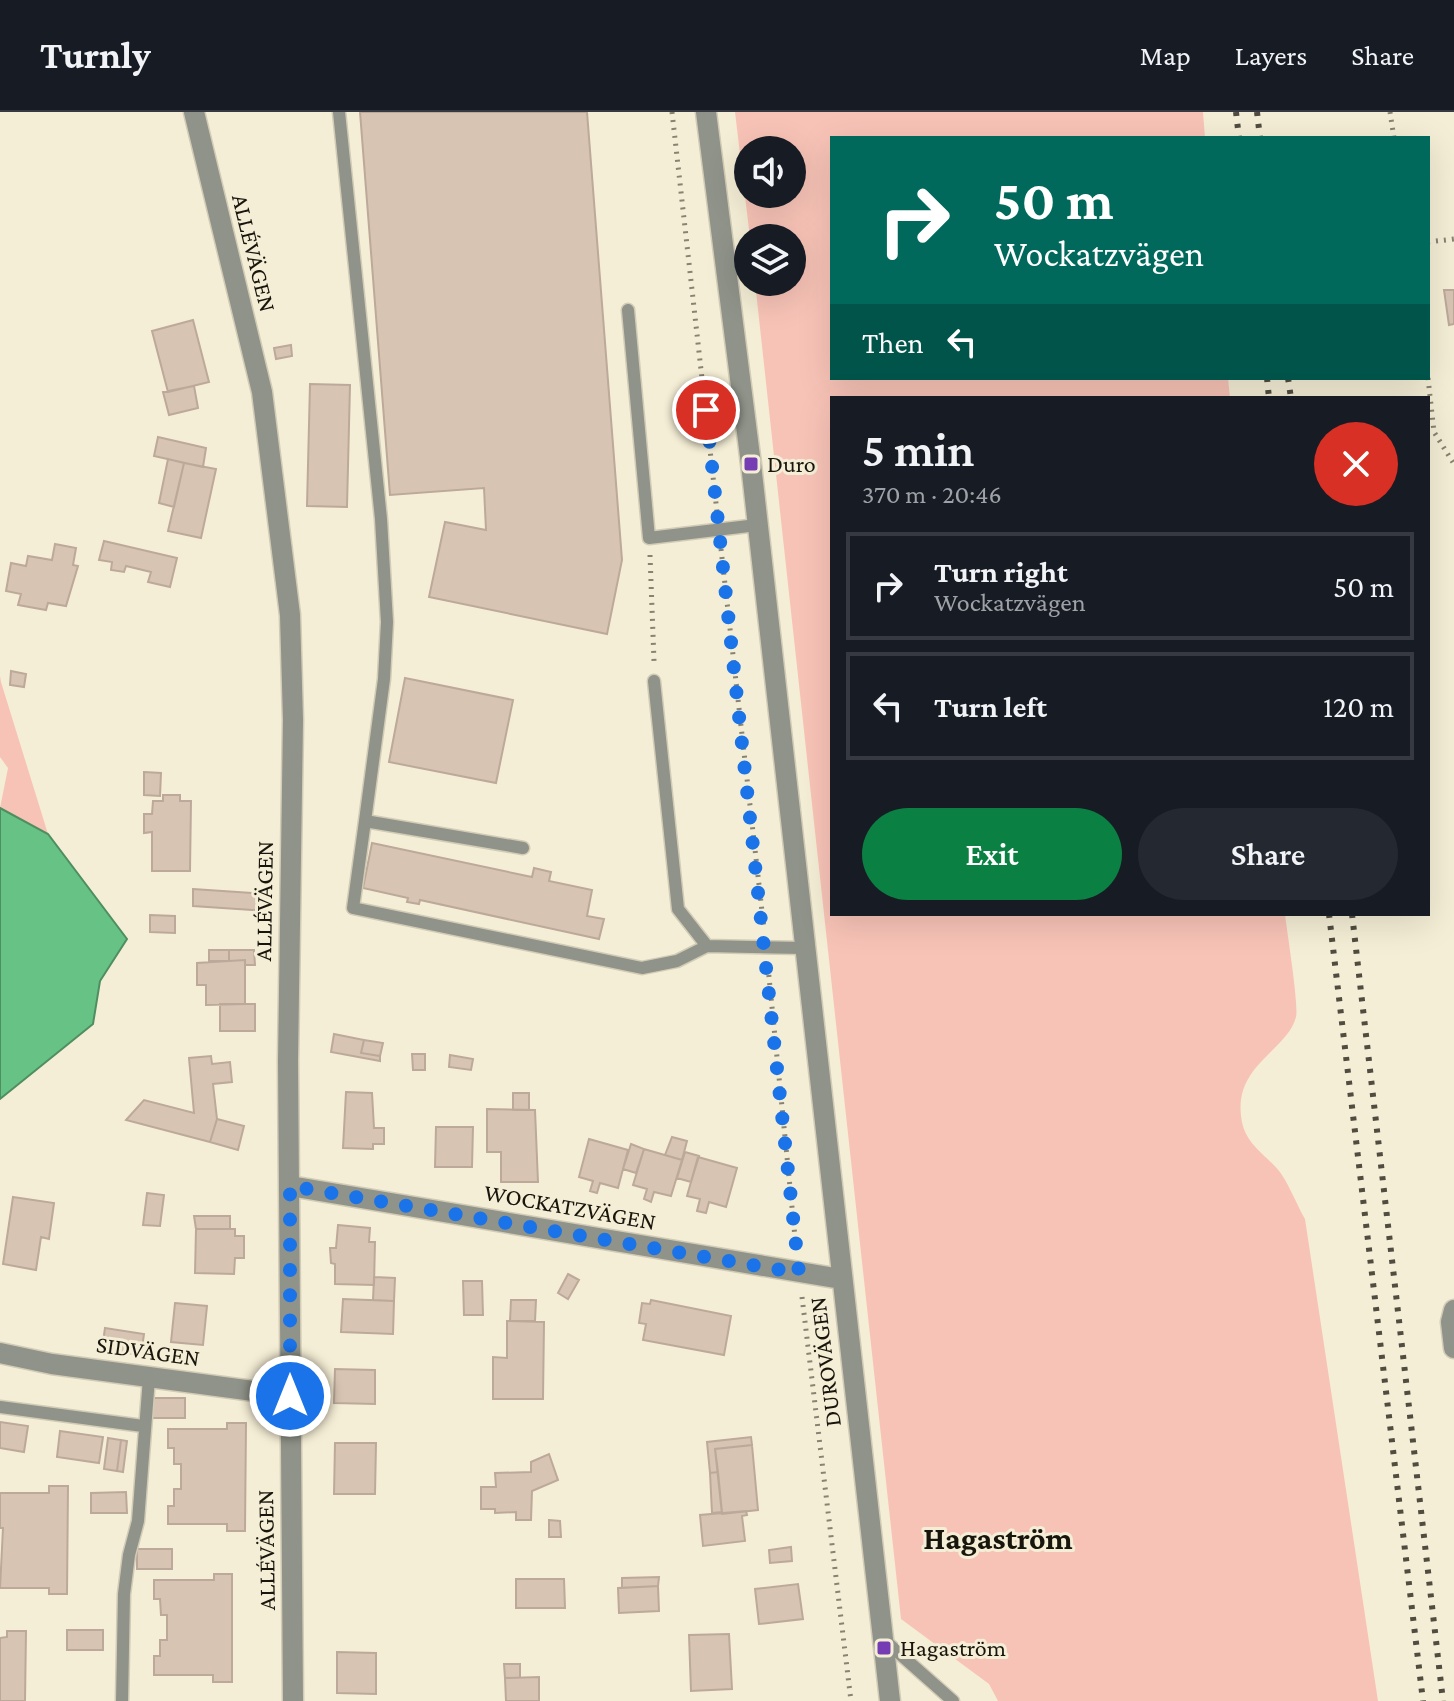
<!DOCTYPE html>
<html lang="en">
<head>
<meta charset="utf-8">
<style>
	body { margin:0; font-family:"Crimson Pro",serif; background:#242831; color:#f1f3f6; height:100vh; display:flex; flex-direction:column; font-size:30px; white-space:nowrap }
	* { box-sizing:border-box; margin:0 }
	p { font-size:26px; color:#9ea1a6 }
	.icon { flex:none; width:44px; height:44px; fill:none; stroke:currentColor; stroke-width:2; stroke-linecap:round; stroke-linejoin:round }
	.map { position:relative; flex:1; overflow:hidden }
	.side { position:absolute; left:830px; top:284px; width:600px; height:520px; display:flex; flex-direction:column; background:#171b24; border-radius:0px; box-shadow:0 8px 32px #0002 }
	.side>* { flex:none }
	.guide { position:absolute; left:830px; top:24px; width:600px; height:244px; border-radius:0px; box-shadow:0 8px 32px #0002; background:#00695c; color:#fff; overflow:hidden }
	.controls { position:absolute; left:734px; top:24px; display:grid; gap:16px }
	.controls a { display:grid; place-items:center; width:72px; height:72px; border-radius:50%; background:#171b24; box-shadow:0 8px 32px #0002; font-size:40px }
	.pin { position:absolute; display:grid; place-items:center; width:68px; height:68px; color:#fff; margin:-34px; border:4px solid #fff; border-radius:50%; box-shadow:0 2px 8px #0007 }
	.me { position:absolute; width:88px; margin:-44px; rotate:0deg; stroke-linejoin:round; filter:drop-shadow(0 0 6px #0008) }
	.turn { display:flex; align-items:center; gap:28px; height:168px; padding:0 32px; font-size:36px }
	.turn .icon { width:104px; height:104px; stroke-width:2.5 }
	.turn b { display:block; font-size:56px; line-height:68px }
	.then { display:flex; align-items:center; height:76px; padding:0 32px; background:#0003; gap:16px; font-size:30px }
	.round { display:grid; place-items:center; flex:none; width:84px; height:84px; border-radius:42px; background:#242831 }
	.overview { display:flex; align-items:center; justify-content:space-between; height:136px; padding:0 32px }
	h1 { font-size:48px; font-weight:600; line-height:60px }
	.action { display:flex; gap:16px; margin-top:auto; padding:16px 32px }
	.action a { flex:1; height:92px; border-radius:48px; background:#0b8043; color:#fff; font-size:32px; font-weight:600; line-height:92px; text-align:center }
	.action a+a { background:#242831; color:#f1f3f6 }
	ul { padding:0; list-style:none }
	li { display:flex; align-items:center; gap:24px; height:108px; margin:0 16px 12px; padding:0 16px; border:4px solid #363941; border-radius:0px }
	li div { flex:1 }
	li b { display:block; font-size:30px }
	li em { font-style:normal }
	header { display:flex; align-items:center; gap:48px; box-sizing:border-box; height:112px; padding:0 40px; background:#171b24; border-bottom:2px solid #363941 }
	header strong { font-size:38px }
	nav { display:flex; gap:44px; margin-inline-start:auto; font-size:28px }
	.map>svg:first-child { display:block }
	.green { fill:#f8c3b7; fill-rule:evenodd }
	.water { fill:#66c285; stroke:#4f8e61; stroke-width:2 }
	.building { fill:#d8c4b3; stroke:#bda999; stroke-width:2 }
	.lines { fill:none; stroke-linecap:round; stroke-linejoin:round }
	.lane-casing { stroke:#d2cbb6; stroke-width:15 }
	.street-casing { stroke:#d2cbb6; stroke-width:23 }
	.path { stroke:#878272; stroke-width:5; stroke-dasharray:2 6; stroke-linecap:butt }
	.lane { stroke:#8f9389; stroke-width:12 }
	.street { stroke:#8f9389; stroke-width:20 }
	.rail { stroke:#504c40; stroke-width:6; stroke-dasharray:4 8; stroke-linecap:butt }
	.route { stroke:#1a73e8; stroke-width:14; stroke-dasharray:0 25.2 }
	.poi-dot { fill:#753cb3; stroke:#f5eed6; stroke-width:3 }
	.labels { text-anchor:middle; stroke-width:6; stroke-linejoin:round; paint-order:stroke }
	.street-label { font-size:24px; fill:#18150d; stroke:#f5eed6 }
	.poi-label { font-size:24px; fill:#18150d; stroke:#f5eed6; text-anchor:start }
	.district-label { font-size:32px; font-weight:bold; fill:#18150d; stroke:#f5eed6 }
</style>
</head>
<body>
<header>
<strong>Turnly</strong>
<nav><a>Map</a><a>Layers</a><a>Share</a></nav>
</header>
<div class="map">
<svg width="1454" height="1589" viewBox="0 0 1454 1589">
	<rect width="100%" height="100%" fill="#f5eed6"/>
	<!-- green -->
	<path class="green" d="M735 0H1203L1205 26H832V266H1228L1230 286H832V802H1285C1287 820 1299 893 1296 905 1287 940 1231 953 1242 1010 1247 1035 1270 1045 1282 1063 1291 1077 1297 1093 1305 1107L1378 1589H998L989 1572 901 1507 755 170H792V126H750ZM792 38V82H748V38Z
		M0 564 1 570 48 722 0 696 8 656 0 645Z"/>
	<!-- water -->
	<path class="water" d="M0 696 48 722 127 827 100 869 93 912 0 987Z"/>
	<!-- building -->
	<path class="building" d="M360 0H587L622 448 607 522 429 485 445 410 486 418 484 376 390 383Z
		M1444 178H1454V212L1449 213Z
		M193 208 209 270 168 280 152 219Z
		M291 233 292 244 276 247 274 236Z
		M310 272 350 273 347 395 307 394Z
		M194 274 198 296 169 303 163 280Z
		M158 325 206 336 203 355 154 344Z
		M168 347 184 351 174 395 159 391Z
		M184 351 216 357 201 426 168 419Z
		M104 429 177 446 170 475 148 470 151 460 126 454 124 460 111 458 112 450 99 448Z
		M55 432 76 436 73 453 78 454 66 494 48 491 46 498 18 493 21 482 6 479 11 451 26 454 28 444 52 448Z
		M11 559 26 562 24 575 10 573Z
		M405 566 513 588 496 671 389 650Z
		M144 660 161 661 160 684 144 683Z
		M163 683H180V689H191L190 759H152V720L144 721V702H152L153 689H163Z
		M372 731 532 765 534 756 551 760 549 769 592 778 587 804 604 807 599 827 420 788 419 792 407 790 408 786 363 776Z
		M193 777 267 782 266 799 193 794Z
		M150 803 175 804V821L150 820Z
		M209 838H229V849H209Z
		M229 838H254L255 853H245V848L229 849Z
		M245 848V892L206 893V873H197V851Z
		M220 892H255V919H220Z
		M334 922 364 928 361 941 380 944V949L331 940Z
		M364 928 383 931 380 944 361 941Z
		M412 942H425V958H413Z
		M450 943 473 947 471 958 449 955Z
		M211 944 212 952 230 950 232 970 213 972 217 1007 210 1030 126 1008 144 988 194 1001 189 946Z
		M346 980 372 981 374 1016H384V1032H373V1037L343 1036Z
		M513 981H529V998H513Z
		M487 997 535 998 538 1070H501V1040H487Z
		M217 1007 244 1014 238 1038 210 1030Z
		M436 1015H473L472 1055H435Z
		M672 1025 687 1029 682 1048 665 1043Z
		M589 1027 628 1038 618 1076 600 1071 597 1081 590 1079 593 1069 579 1065Z
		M631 1032 644 1037 636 1061 623 1057Z
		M644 1037 682 1048 671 1084 654 1080 651 1090 644 1087 647 1077 633 1073Z
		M685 1040 699 1044 691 1070 677 1066Z
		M698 1045 737 1056 726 1095 709 1090 706 1101 697 1099 700 1087 687 1084Z
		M147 1081 164 1083 160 1114 143 1113Z
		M13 1085 54 1091 49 1127 41 1125 36 1158 3 1152Z
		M194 1104H230V1117H196Z
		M338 1113 370 1116 369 1130H375L374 1173 335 1172V1152L331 1151 330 1136H336Z
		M196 1117H235V1124H244V1146H235L234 1162 195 1161Z
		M568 1162 579 1168 568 1187 558 1181Z
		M374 1165 395 1166 394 1189 373 1188Z
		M463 1169H482L483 1203H464Z
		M343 1187 394 1189 393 1222 341 1220Z
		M511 1188H536L535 1209H510Z
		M651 1188 731 1204 724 1243 643 1228 646 1212 639 1211 642 1191 650 1192Z
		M175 1191 207 1194 203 1233 171 1230Z
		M507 1209 544 1210 543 1287H493V1245L507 1246Z
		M105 1216 144 1222 141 1243 102 1237Z
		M335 1257 375 1258V1292L334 1291Z
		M150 1286H185V1306H149Z
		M0 1310 28 1314 24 1340 0 1336Z
		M227 1311H246L245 1419H227V1412H168V1394H174V1377H181V1352H174V1336H168V1317H227Z
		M60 1319 103 1325 99 1351 57 1345Z
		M751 1325 752 1333 715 1337 718 1360 710 1361 707 1330Z
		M108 1326 121 1328 117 1359 104 1357Z
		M121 1328 127 1329 123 1360 117 1359Z
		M335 1331H376L375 1382H334Z
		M752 1333 758 1398 722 1402 715 1337Z
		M549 1342 558 1368 532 1379 531 1408H516V1400L495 1401V1397H481V1375H496L495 1361 531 1360V1350Z
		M718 1360 722 1400 712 1401 710 1361Z
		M49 1374H68L67 1482H49V1476H0L3 1416H0V1381H49Z
		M126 1380 127 1401H91V1381Z
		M746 1399 747 1403 742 1404 745 1429 703 1434 700 1403Z
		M549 1408 560 1409 561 1425H549Z
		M791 1435 792 1449 770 1451 769 1438Z
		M137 1437H172V1457H137Z
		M214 1462H232V1570H213V1563H154V1544H160V1528H167V1503H161L160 1487H154V1468H214Z
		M659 1465 658 1474 622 1476V1466Z
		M516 1467H564L565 1496H516Z
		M798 1472 803 1507 759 1512 755 1477Z
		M658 1474 659 1499 619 1501 618 1476Z
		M67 1518H103V1538H67Z
		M7 1519H26L25 1589H0V1526L7 1525Z
		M729 1522 732 1577 691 1579 689 1523Z
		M337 1540 376 1541V1582L337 1581Z
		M504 1552H520V1566H505Z
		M539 1565V1589H506L505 1566Z"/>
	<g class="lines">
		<!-- lane casing -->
		<g class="lane-casing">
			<path id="lane" d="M339 0 381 407 387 510 384 567 365 709 523 736
				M628 198 649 426 757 413
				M654 569 678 797 707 834 804 836
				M365 709 353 796 642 856 677 849 707 834
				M0 1295 143 1314
				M883 1527 953 1589
				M122 1589 124 1482 129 1443 138 1409 149 1266"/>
		</g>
		<!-- street casing -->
		<g class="street-casing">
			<path id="street" d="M194 0 262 280 290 503 293 608 288 949 293 1589
				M706 0 751 352 890 1589
				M290 1074 841 1167
				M1454 1198 1451 1210 1454 1236
				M0 1241 52 1252 290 1284"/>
		</g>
		<!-- path -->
		<path class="path" d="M672 0 717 400
			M1390 0 1394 26
			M1428 130 1454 127
			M1428 266 1434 320 1454 352
			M721 437 764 817
			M650 443 654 549
			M768 855 796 1135
			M802 1185 851 1589"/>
		<!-- lane -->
		<use href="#lane" class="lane"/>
		<!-- street -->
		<use href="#street" class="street"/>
		<!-- rail -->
		<path class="rail" d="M1236 0 1239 26
			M1257 0 1260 26
			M1267 266 1269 286
			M1288 266 1291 286
			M1329 802 1423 1589
			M1352 802 1443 1589"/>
	</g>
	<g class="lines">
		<!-- route -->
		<path class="route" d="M290 1284V1074L799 1161 706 298"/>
	</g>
	<!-- markers -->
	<g class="poi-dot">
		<rect x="743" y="344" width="16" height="16" rx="4"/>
		<rect x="876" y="1528" width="16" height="16" rx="4"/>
	</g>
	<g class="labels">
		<!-- street labels -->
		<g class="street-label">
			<text transform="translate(254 141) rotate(76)" y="8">ALLÉVÄGEN</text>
			<text transform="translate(264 789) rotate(-89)" y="8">ALLÉVÄGEN</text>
			<text transform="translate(570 1095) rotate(10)" y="8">WOCKATZVÄGEN</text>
			<text transform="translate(148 1239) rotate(8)" y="8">SIDVÄGEN</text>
			<text transform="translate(825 1250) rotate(-97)" y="8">DUROVÄGEN</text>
			<text transform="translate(266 1438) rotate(-91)" y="8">ALLÉVÄGEN</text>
		</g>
		<!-- poi labels -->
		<g class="poi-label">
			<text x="767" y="360">Duro</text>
			<text x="900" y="1544">Hagaström</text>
		</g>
		<!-- district labels -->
		<g class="district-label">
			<text x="998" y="1437">Hagaström</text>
		</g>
	</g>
</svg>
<div class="controls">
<a><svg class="icon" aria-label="sound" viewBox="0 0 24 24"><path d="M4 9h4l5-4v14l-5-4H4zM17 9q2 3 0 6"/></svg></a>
<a><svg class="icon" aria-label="layers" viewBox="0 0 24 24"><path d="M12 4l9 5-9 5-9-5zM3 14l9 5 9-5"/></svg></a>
</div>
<div class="pin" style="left:706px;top:298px;background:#d93025"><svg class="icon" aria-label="arrive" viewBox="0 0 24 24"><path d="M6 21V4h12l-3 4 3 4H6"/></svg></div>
<svg class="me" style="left:290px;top:1284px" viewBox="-20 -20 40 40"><circle r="17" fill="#1a73e8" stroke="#fff" stroke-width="3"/><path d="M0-11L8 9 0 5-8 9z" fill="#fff"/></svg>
<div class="guide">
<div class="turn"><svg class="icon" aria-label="right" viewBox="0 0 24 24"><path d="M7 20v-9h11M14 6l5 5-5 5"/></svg><div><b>50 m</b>Wockatzvägen</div></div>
<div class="then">Then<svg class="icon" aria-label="left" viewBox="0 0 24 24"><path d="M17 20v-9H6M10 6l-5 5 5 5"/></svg></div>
</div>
<section class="side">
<div class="overview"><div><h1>5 min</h1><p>370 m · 20:46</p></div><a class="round" style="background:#d93025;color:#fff"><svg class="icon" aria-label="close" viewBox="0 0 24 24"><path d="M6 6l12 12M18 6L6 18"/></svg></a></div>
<ul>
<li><svg class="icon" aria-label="right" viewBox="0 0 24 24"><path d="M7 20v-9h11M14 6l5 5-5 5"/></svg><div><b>Turn right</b><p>Wockatzvägen</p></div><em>50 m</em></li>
<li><svg class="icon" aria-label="left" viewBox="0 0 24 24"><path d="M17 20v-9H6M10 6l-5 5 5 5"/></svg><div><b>Turn left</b></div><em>120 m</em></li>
</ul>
<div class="action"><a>Exit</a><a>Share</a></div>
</section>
</div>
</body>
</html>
